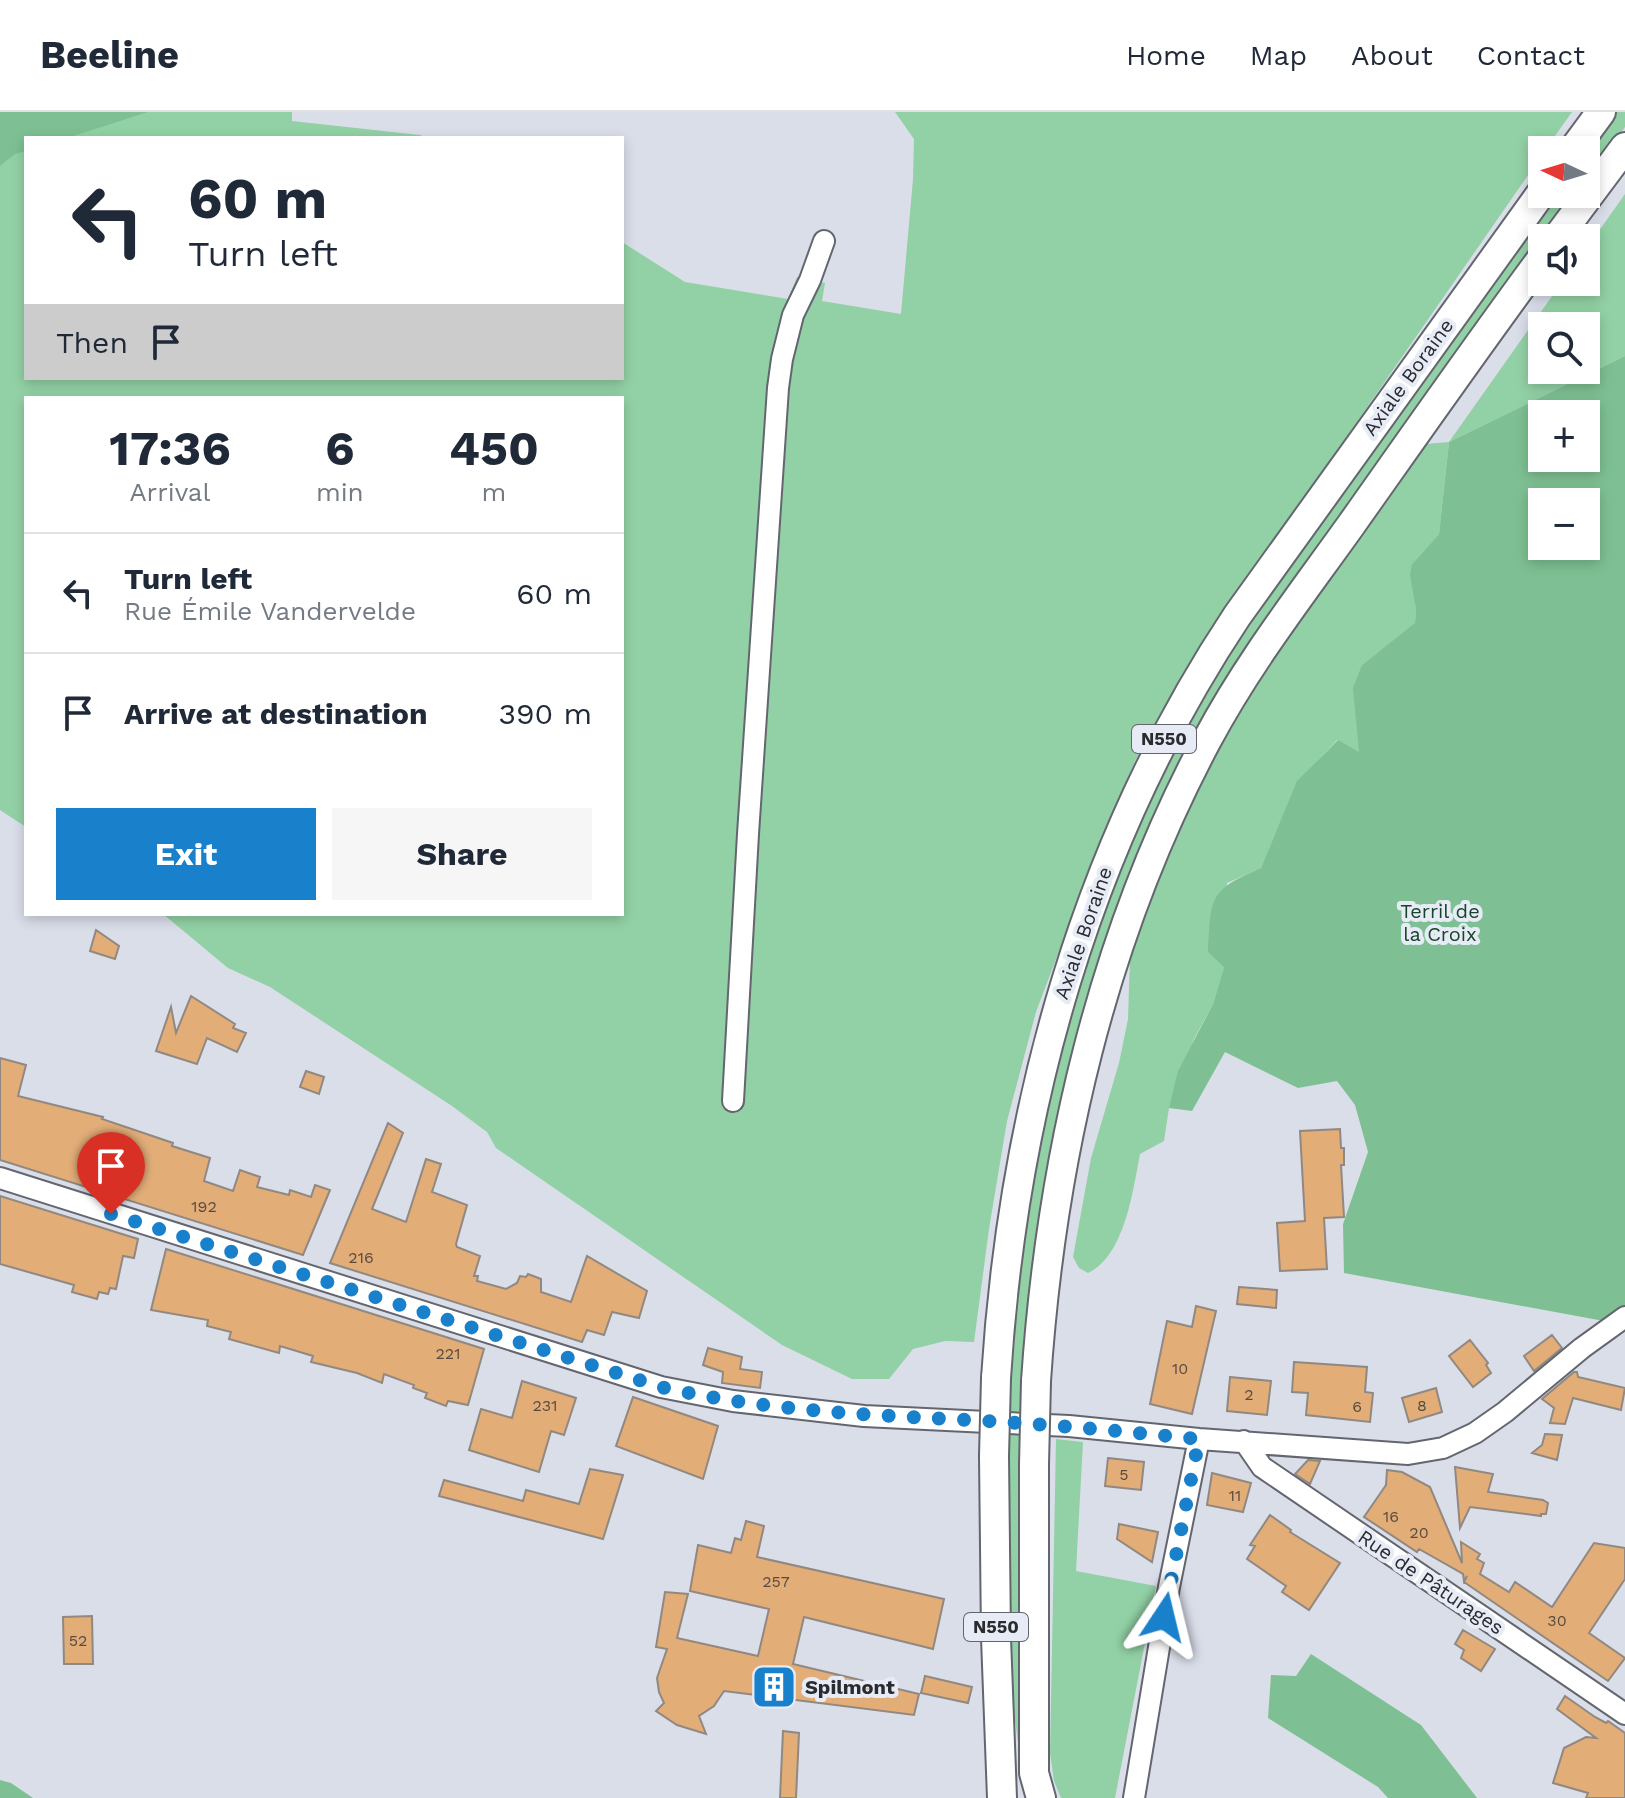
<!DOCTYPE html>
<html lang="en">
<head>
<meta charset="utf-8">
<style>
	body { margin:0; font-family:"Work Sans",sans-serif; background:#f6f6f7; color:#1f2937; height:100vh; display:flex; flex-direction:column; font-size:30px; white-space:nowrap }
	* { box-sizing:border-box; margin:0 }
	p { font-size:26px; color:#747a83 }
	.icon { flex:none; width:44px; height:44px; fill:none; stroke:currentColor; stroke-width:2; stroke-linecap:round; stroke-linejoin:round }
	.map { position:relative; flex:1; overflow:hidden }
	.details { position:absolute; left:24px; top:284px; width:600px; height:520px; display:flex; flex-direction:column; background:#fff; border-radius:0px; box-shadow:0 4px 12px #0003 }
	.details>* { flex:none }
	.banner { position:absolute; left:24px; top:24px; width:600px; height:244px; border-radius:0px; box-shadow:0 4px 12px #0003; background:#fff; color:#1f2937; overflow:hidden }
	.needle { width:52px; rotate:274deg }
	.buttons { position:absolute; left:1528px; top:24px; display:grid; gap:16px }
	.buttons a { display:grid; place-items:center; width:72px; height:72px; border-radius:0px; background:#fff; box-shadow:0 4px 12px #0003; font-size:40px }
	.pin { position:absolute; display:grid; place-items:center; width:68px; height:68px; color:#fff; margin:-82px -34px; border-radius:50% 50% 50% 0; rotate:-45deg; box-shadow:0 0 8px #0007 }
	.pin .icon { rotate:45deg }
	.me { position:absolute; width:88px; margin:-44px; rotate:10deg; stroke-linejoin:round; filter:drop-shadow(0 0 6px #0008) }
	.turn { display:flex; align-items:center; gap:28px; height:168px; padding:0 32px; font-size:36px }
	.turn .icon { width:104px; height:104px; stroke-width:2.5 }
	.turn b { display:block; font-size:56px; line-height:68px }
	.then { display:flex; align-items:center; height:76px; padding:0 32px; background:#0003; gap:16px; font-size:30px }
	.eta { display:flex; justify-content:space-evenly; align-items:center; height:136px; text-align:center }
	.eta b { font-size:48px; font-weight:700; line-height:56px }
	.button { display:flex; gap:16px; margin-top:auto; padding:16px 32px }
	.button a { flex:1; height:92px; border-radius:0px; background:#1980cb; color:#fff; font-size:32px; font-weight:700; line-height:92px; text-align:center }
	.button a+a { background:#f6f6f7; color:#1f2937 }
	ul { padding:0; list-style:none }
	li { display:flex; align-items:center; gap:24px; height:120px; padding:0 32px; border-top:2px solid #e0e1e3 }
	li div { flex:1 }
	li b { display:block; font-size:30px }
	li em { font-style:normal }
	header { display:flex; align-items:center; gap:48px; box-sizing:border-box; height:112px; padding:0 40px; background:#fff; border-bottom:2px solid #e0e1e3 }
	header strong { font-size:38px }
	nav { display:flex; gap:44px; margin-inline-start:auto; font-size:28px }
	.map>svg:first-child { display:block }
	.green { fill:#92d1a5; fill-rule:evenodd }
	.forest { fill:#7ec093; fill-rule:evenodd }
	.building { fill:#e3ad78; stroke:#918881; stroke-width:2 }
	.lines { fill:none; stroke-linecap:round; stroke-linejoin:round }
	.minor-casing { stroke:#63666f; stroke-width:24 }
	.highway-casing { stroke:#63666f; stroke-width:32 }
	.minor { stroke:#fff; stroke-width:20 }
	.highway { stroke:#fff; stroke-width:28 }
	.highway-bridge-casing { stroke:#63666f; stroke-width:32; stroke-linecap:butt }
	.highway-bridge { stroke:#fff; stroke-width:28 }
	.route { stroke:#1980cb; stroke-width:14; stroke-dasharray:0 25.2 }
	.labels { text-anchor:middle; stroke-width:8; stroke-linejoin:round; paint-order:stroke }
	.number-label { font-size:16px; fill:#584c41 }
	.shield { fill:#e7ebf6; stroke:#62656b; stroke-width:2 }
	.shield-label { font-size:18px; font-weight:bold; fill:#292b2f }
	.street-label { font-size:20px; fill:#292b2f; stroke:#e7ebf6 }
	.park-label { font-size:20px; fill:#144628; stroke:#e7ebf6 }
	.poi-label { font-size:20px; font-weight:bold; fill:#292b2f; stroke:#e7ebf6; text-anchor:start }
</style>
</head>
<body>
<header>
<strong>Beeline</strong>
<nav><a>Home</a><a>Map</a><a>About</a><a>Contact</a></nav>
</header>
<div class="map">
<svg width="1625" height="1686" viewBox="0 0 1625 1686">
	<rect width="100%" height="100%" fill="#dadee9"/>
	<!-- green -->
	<path class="green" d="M0 0H292V9L420 23 427 26H26V266H622V130L685 170 788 187 797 165 825 171 822 189 901 202 913 67 914 27 895 0H1572L1545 38H1542V43L1307 382 1235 480 1182 564 1135 649 1099 733 1036 900 1007 1009 989 1117 974 1230 945 1229 913 1237 889 1267H852L782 1233 496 1036 487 1020 452 994 270 875 228 856 163 802H622V286H26V715L0 698Z
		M1615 0H1625V15L1586 68V38Z
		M1554 82H1576L1257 525 1197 628 1051 1046 1033 1151 1023 1287 1020 1646 1012 1584 1006 1337V1288L1019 1131 1059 932 1113 764 1193 595 1249 505Z
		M1625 82V244L1449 330 1439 422 1412 452 1416 497 1415 512 1362 553 1359 641 1337 628 1298 669 1261 756 1227 771 1224 855 1213 892 1194 927 1169 996 1164 1029 1140 1042C1133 1078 1125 1144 1088 1161L1079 1156 1073 1145 1091 1046 1119 951 1128 907 1130 844 1169 736 1245 584 1408 354 1425 332 1449 330 1562 170H1586V137ZM1542 214H1586V258H1542Z
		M1056 1327 1083 1330 1076 1459 1156 1474 1115 1686H1061L1054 1669 1050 1641Z"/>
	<!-- forest -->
	<path class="forest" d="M0 0H148L67 26H26V39L15 42 0 54Z
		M1625 244V1210L1620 1212 1344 1161 1343 1112 1368 1040 1355 993 1337 969 1298 976 1225 940 1192 999 1169 996 1178 959 1213 892 1224 855 1208 840C1211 785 1208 779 1261 756L1297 669 1338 628 1359 640 1353 576 1362 553 1415 511 1416 497 1410 463 1412 452 1439 422 1449 330ZM1542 302H1586V346H1542ZM1542 390H1586V434H1542Z
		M1311 1542 1421 1613 1477 1686H1388L1378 1675 1268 1606 1271 1563 1296 1564Z
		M0 1668 11 1671 33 1686H0Z"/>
	<!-- building -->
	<path class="building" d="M96 818 119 834 115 847 90 839Z
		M191 884 235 912 233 916 246 921 237 940 207 926 197 952 156 939 171 895 176 921Z
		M0 946 26 953 18 984 103 1005 102 1007 173 1031 172 1034 210 1046 204 1069 233 1079 240 1058 260 1065 257 1075 289 1083 290 1078 311 1085 315 1073 330 1078 303 1143 0 1048Z
		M306 959 324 965 319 982 300 975Z
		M388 1011 403 1021 372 1097 406 1110 426 1047 441 1052 432 1080 467 1093 456 1132 457 1135 480 1144 474 1164H478L477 1169 506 1177 517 1171 520 1164 526 1165 528 1162 541 1167V1180L571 1190 587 1144 647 1179 639 1206 612 1200 604 1223 587 1218 582 1230 330 1151Z
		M1340 1017 1341 1036H1344V1053H1341L1344 1105 1324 1106 1327 1157 1280 1159 1277 1111 1305 1109 1300 1019Z
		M0 1084 138 1127 134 1146 123 1144 116 1177 110 1176 108 1182 99 1180 97 1187 72 1180 74 1173 0 1152Z
		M166 1137 484 1237 468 1293 448 1289 446 1294 425 1286 427 1281 413 1276 414 1273 384 1262 382 1271 357 1261 311 1250 313 1244 280 1234 279 1241 229 1227 231 1220 207 1214 208 1208 151 1198Z
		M1239 1175 1277 1178 1276 1196 1237 1192Z
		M1196 1194 1216 1199 1192 1302 1150 1292 1167 1209 1192 1215Z
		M1552 1223 1562 1236 1534 1259 1524 1244Z
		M1470 1228 1488 1251 1486 1253 1491 1261 1473 1275 1449 1244Z
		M708 1236 742 1245 740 1257 762 1260 760 1276 722 1271 723 1260 703 1253Z
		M1294 1250 1367 1255 1365 1280 1373 1281 1370 1310 1306 1303 1308 1281 1292 1280Z
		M1574 1260H1577L1578 1265 1625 1276 1621 1298 1573 1286 1565 1312 1550 1311 1554 1296 1542 1287Z
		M1230 1265 1271 1269 1267 1303 1227 1299Z
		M522 1269 576 1286 564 1323 551 1319 539 1360 469 1338 481 1297 512 1306Z
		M1436 1276 1442 1300 1409 1310 1402 1286Z
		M633 1285 718 1314 703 1367 616 1334Z
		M1545 1322 1562 1323 1557 1348 1532 1341 1542 1333Z
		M1108 1346 1144 1350 1141 1378 1105 1374Z
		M1308 1348 1320 1349 1310 1372 1295 1362Z
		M1455 1355 1493 1362 1488 1380 1543 1388 1548 1391 1546 1402H1541V1404L1470 1395 1460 1416Z
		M590 1357 623 1363 603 1427 439 1384 444 1368 523 1389 526 1378 579 1392Z
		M1387 1358 1402 1360 1430 1375 1462 1451 1461 1430 1480 1442 1477 1447 1484 1451 1480 1462 1509 1480 1515 1470 1552 1495 1594 1431 1625 1436V1467L1589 1521 1625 1546 1608 1569 1464 1470 1467 1464 1464 1469 1463 1462 1419 1437 1417 1440 1364 1405 1386 1373Z
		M1212 1361 1251 1371 1243 1400 1207 1393Z
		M1270 1403 1291 1418 1290 1420 1340 1451 1309 1498 1282 1480 1286 1474 1247 1447 1255 1434 1250 1433Z
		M746 1409 764 1414 757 1445 944 1487 933 1537 804 1505 793 1552 919 1582 914 1603 724 1579 714 1594 699 1604 706 1622 677 1613 656 1599 664 1591 659 1580 657 1566 667 1537 656 1535 665 1480 688 1482 677 1526 758 1544 769 1497 690 1479 698 1433 731 1441 735 1426 741 1428Z
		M1119 1412 1158 1420 1152 1450 1117 1427Z
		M92 1504 93 1552H64L63 1505Z
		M1463 1518 1495 1537 1481 1559 1461 1546 1464 1538 1455 1532Z
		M925 1564 972 1575 968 1591 921 1581Z
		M1565 1584 1595 1605 1606 1611 1608 1609 1625 1621V1686H1586L1588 1681 1553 1671 1564 1636 1586 1625 1596 1626 1557 1597Z
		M783 1619 799 1621 796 1686H780Z"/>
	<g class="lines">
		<!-- minor casing -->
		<g class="minor-casing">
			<path id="minor" d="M733 989 748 722 778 276 782 247 793 203 810 168 824 129
				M0 1066 661 1275 733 1289 864 1304 1069 1314 1199 1327 1408 1342 1443 1336 1475 1321 1505 1300 1582 1236 1625 1205
				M1244 1329 1262 1355 1625 1602
				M1134 1686 1169 1475 1199 1327"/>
		</g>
		<!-- highway casing -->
		<g class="highway-casing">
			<path id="highway" d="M1573 38 1601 0
				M1557 126 1625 35
				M996 1266C1013 996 1086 731 1237 504L1542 80
				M1036 1269C1051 1047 1102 824 1207 628 1248 551 1301 483 1351 413 1414 324 1477 234 1542 146
				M994 1344 996 1526 1002 1686
				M1034 1352V1661L1041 1686"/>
		</g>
		<!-- minor -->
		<use href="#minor" class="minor"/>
		<!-- highway -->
		<use href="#highway" class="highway"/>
		<!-- highway-bridge casing -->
		<g class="highway-bridge-casing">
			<path id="highway-bridge" d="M994 1344 996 1266
				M1034 1352 1036 1269"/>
		</g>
		<!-- highway-bridge -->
		<use href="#highway-bridge" class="highway-bridge"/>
	</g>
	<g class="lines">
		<!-- route -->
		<path class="route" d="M111 1102 661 1275C770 1300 875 1303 987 1309 1058 1313 1128 1320 1199 1327L1164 1505"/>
	</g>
	<!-- icons -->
	<defs>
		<g id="building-square" transform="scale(2.3)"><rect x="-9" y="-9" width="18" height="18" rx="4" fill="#1980cb" stroke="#e7ebf6"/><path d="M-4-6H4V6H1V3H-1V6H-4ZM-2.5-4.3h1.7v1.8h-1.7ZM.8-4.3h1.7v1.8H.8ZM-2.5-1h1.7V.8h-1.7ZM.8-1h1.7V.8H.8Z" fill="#fff"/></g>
	</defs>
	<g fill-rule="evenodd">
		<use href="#building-square" x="774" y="1575"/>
	</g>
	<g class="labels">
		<!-- number labels -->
		<g class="number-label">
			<text x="204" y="1100">192</text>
			<text x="361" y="1151">216</text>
			<text x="448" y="1247">221</text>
			<text x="1180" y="1262">10</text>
			<text x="1249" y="1288">2</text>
			<text x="545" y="1299">231</text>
			<text x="1422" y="1299">8</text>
			<text x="1357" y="1300">6</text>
			<text x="1124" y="1368">5</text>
			<text x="1235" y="1389">11</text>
			<text x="1391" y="1410">16</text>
			<text x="1419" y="1426">20</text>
			<text x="776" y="1475">257</text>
			<text x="1557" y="1514">30</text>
			<text x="78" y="1534">52</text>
		</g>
		<!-- shield labels -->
		<g class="shield">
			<rect x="1132" y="613" width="64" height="28" rx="6"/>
			<rect x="964" y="1501" width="64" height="28" rx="6"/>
		</g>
		<g class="shield-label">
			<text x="1164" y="633">N550</text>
			<text x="996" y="1521">N550</text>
		</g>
		<!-- street labels -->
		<g class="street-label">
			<text transform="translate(1408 265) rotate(-54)" y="7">Axiale Boraine</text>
			<text transform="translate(1083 821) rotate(-71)" y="7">Axiale Boraine</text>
			<text transform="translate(1431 1470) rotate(34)" y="7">Rue de Pâturages</text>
		</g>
		<!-- park labels -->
		<g class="park-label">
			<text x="1440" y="806">Terril de<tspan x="1440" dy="23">la Croix</tspan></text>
		</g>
		<!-- poi labels -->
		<g class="poi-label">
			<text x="805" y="1582">Spilmont</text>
		</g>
	</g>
</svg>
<div class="buttons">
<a><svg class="needle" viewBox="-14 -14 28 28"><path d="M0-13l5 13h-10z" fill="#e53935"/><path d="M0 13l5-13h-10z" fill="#747a83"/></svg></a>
<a><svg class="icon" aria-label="sound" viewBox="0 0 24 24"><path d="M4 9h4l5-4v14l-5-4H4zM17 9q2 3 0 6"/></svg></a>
<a><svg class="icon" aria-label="search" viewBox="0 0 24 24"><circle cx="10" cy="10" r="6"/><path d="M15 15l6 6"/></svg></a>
<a>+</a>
<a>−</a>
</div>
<div class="pin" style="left:111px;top:1102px;background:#d93025"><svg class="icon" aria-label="arrive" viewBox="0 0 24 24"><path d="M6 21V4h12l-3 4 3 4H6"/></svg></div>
<svg class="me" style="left:1164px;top:1505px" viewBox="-20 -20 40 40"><path d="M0-17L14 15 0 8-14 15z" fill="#1980cb" stroke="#fff" stroke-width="4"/></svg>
<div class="banner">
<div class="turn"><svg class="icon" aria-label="left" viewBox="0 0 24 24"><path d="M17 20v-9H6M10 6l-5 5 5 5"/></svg><div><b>60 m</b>Turn left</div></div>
<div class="then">Then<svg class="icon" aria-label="arrive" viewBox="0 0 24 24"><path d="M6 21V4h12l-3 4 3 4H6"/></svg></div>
</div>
<section class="details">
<div class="eta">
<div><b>17:36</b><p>Arrival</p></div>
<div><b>6</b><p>min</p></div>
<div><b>450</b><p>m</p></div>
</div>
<ul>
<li><svg class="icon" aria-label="left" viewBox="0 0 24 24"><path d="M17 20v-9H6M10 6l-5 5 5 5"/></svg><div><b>Turn left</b><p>Rue Émile Vandervelde</p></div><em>60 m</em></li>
<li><svg class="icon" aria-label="arrive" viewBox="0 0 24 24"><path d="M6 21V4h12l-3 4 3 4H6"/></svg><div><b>Arrive at destination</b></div><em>390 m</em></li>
</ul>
<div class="button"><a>Exit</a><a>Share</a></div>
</section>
</div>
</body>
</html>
